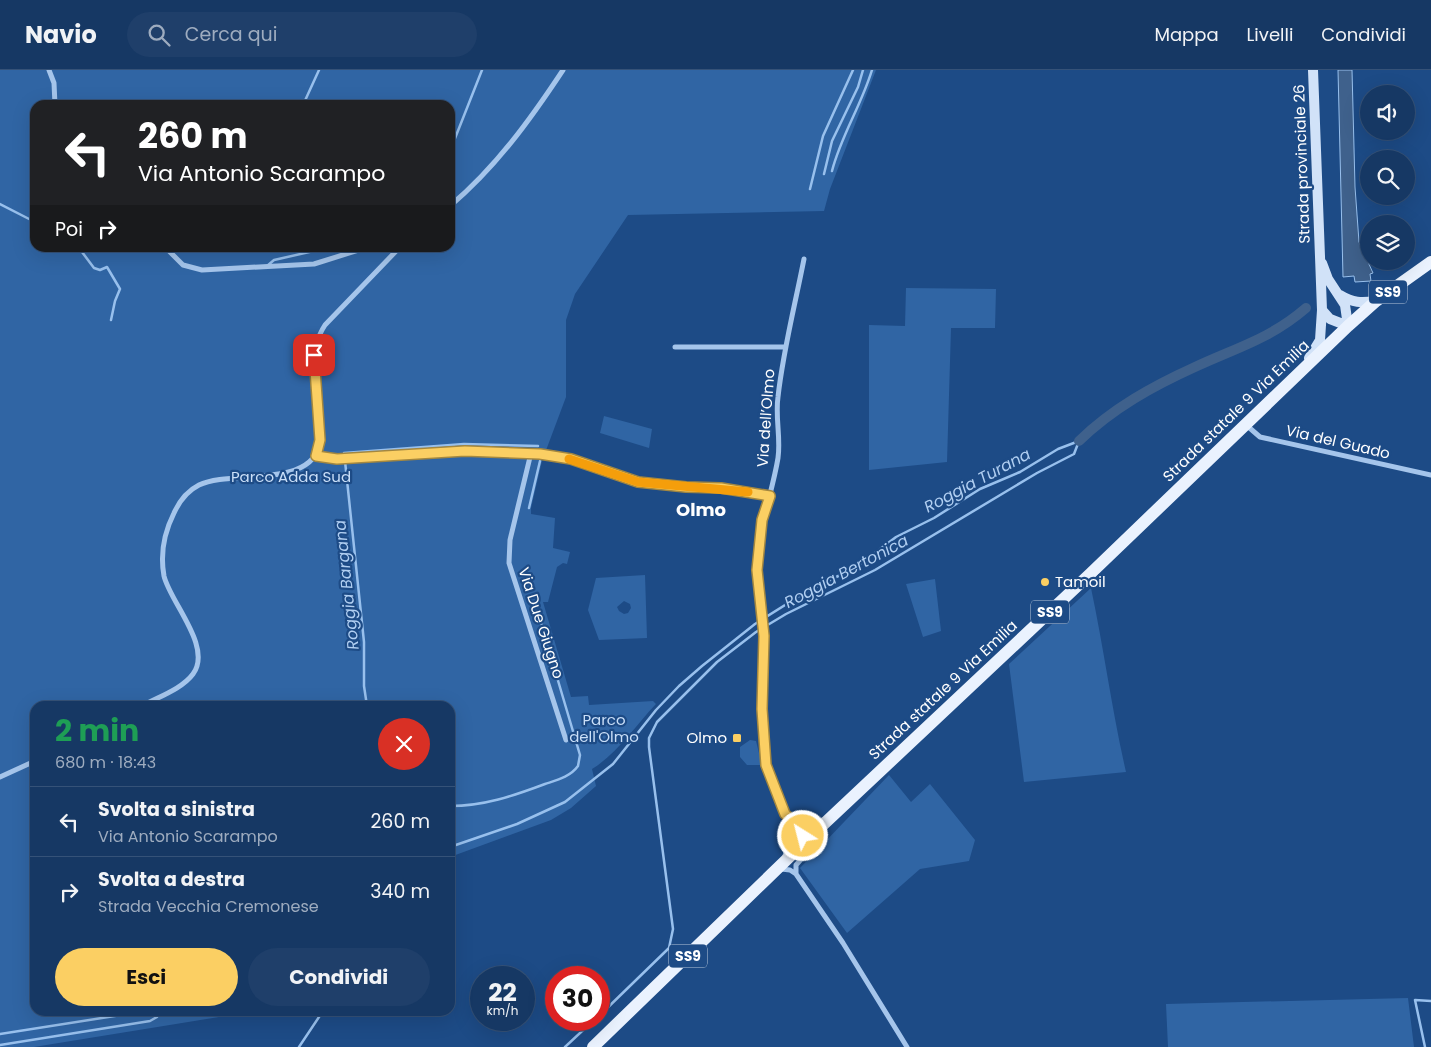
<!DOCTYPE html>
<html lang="it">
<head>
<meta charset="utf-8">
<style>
	body { margin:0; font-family:Poppins,sans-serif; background:#1f3f6a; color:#f1f3f6; height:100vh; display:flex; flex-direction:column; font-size:19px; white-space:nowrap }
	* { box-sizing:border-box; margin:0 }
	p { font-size:16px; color:#9eacbf }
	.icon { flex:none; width:28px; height:28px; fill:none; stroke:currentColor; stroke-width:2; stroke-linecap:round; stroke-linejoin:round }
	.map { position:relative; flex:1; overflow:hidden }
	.sheet { position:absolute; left:30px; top:631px; width:425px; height:315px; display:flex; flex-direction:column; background:#163864; border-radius:15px; box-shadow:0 5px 20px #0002,0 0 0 1px #355278 }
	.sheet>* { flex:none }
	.hud { position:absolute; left:30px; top:30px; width:425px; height:152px; border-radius:15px; box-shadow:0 5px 20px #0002,0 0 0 1px #355278; background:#202124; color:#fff; overflow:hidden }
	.controls { position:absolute; left:1360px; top:15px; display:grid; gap:10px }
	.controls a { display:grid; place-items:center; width:55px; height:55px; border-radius:50%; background:#163864; box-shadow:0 5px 20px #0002,0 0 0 1px #355278; font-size:25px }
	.speed { position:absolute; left:470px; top:896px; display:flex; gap:10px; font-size:25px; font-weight:700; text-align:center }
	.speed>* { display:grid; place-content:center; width:65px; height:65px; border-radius:50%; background:#163864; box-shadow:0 5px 20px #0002,0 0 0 1px #355278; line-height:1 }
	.speed small { font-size:12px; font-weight:400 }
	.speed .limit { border:8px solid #d22; background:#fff; color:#111 }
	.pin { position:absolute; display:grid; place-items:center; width:42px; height:42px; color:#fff; margin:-21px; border-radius:10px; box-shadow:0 2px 8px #0006 }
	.me { position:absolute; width:55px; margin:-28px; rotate:324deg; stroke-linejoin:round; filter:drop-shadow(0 0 4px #0008) }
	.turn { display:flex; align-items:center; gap:18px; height:105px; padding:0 25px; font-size:22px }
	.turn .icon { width:65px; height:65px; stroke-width:2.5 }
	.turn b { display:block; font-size:35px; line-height:42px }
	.then { display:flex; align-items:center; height:48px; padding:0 25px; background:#0003; gap:10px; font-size:19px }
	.round { display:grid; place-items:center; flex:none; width:52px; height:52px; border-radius:26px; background:#1f3f6a }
	.head { display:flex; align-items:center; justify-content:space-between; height:85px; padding:0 25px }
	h1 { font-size:30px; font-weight:700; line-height:38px; color:#1e9e55 }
	.cta { display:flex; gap:10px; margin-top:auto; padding:10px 25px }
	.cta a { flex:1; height:58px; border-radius:30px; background:#fbcf63; color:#111; font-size:20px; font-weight:700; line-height:58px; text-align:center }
	.cta a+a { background:#1f3f6a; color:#f1f3f6 }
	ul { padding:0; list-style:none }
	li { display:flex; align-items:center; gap:15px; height:70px; padding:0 25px; border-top:1px solid #355278 }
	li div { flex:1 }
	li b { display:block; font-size:19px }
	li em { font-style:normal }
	header { display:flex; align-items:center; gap:30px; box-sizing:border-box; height:70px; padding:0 25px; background:#163864; border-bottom:1px solid #355278 }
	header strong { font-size:24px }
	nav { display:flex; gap:28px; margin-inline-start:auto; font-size:18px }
	.search { width:350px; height:45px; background:#1f3f6a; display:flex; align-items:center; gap:12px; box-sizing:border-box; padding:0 18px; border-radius:28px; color:#9eacbf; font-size:19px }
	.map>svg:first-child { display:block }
	.green { fill:#3065a4; fill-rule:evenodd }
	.water { fill:#3f618c; stroke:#98c0ed }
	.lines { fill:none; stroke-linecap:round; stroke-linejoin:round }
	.stream { stroke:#98c0ed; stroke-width:2.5 }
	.canal { stroke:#3f618c; stroke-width:10 }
	.minor { stroke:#a5c5eb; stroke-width:5 }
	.secondary { stroke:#d1e2f8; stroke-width:10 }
	.primary { stroke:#eaf2fe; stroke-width:12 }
	.route-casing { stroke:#a38740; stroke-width:12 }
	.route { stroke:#fbcf63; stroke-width:9 }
	.slow { stroke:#f59e0b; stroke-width:9 }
	.poi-dot { fill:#fbcf63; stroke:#1d4b86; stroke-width:2 }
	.labels { text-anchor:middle; stroke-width:4.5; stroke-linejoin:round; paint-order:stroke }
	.shield { fill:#1d4b86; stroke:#bbc9db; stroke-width:1 }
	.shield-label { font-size:14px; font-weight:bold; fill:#fff }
	.street-label { font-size:15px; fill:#fff; stroke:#1d4b86 }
	.park-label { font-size:15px; fill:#cadff8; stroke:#1d4b86 }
	.poi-label { font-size:15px; fill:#fff; stroke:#1d4b86; text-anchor:start }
	.water-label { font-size:16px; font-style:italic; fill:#b1cff2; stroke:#1d4b86 }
	.quarter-label { font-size:18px; font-weight:bold; fill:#fff; stroke:#1d4b86 }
</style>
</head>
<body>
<header>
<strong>Navio</strong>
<div class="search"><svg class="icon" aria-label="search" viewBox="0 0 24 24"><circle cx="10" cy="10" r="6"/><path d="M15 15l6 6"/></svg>Cerca qui</div>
<nav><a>Mappa</a><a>Livelli</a><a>Condividi</a></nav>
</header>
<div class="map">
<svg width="1431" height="977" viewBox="0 0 1431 977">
	<rect width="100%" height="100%" fill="#1d4b86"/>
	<!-- green -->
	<path class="green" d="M0 0H876L830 119 824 141 628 145 575 224 566 250V327L542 391 531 438V444L555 448 553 478 570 482 567 494 563 493 557 497 548 532H543L571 627 588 626 589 635 653 631 656 634C635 656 618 683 592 699L596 716 571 738 551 750 450 787V636H35V941H256L34 977H0ZM35 35H450V178H35Z
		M906 218 996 219 995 258H951L947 392 869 400V255L905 256Z
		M604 346 652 359 649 378 600 363Z
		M645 505 647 568 599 570 588 540 596 508ZM624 531 630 534 631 538 628 543 624 544 619 541 617 537Z
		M935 509 941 561 923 567 906 514Z
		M1091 518C1104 579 1112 641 1126 702L1024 712 1009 594Z
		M750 670 756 671 762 695H747L740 687V677Z
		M889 705 911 732 930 714 975 770 969 791 920 799 847 863 800 798Z
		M1408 928 1414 977H1168L1166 934Z"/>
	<!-- water -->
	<path class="water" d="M1338 0H1352L1355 117 1359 172 1373 203 1370 204 1371 211 1355 212 1354 206 1343 207Z"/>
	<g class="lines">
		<!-- stream -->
		<path class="stream" d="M303 35 319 0
			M450 81 482 0
			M832 101C841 66 861 36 872 0
			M824 104 832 71 858 17 863 0
			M810 119 823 66 853 0
			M0 134 35 152
			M79 178 94 198 100 200 107 197 120 219 115 231 111 250
			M267 196 274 190 327 178
			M344 383 464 374 538 376
			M345 391 364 572V616L367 636
			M529 438 540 391
			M450 736C484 736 513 726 545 714 557 710 570 707 578 696L580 685 541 553
			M450 777 517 754 565 732 613 694 656 640 679 616 702 596 755 554 809 520 855 498 896 467 934 448 980 419 1020 402 1058 379 1079 371
			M599 946 669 878 673 859 649 677V668L657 652 717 592 756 562 786 544 875 500 1037 403 1074 384 1079 371
			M0 964 121 945 165 941
			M0 975 150 951 157 947V941
			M299 977 323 941
			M565 977 594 950
			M1425 977 1415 930 1431 931"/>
		<!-- canal -->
		<path class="canal" d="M1079 371C1113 338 1153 316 1195 297 1238 277 1270 269 1306 238"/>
		<!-- minor -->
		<path class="minor" d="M49 0 54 13 55 35
			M450 136C496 97 530 50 563 0
			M166 178 183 195 202 200 314 194 365 178
			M675 277H785
			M1245 354 1260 367 1431 405
			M531 383 510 470 509 493 566 670
			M316 386 337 389 465 381 540 384 571 389 638 412 721 418 770 426
			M142 636C158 627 182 619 193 604 213 577 170 532 164 506 160 484 164 463 174 443 179 432 187 421 199 415 231 399 316 420 320 370 316 334 304 287 325 255L399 178
			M0 707 35 691
			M791 749 808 752 823 750
			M793 751 802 761V771
			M789 759 795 766 804 768
			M785 786C796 748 772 729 766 695 760 653 765 610 764 567 763 544 757 522 757 499 757 460 772 425 778 388 781 368 775 347 778 327 783 281 795 235 804 189
			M781 799 790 800 796 804 843 873 907 977
			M796 803V795L813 776 816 764"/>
		<!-- secondary -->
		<path class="secondary" d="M1340 225C1353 233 1361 233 1376 231
			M1322 240 1330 249 1348 256 1345 235 1328 209 1322 193
			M1309 288 1320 270 1322 240 1313 0"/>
		<!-- primary -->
		<path class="primary" d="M593 977 810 767 1090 504 1348 256 1376 231 1431 192"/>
	</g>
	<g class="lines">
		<!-- route casing -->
		<g class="route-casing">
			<path id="route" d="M314 285 320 370 316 386 337 389 465 381 540 384 571 389 638 412 686 417 721 418 770 426 762 450 757 500 764 566 762 639 766 695 785 744 800 757 803 766"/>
		</g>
		<!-- route -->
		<use href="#route" class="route"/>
		<!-- slow -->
		<path class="slow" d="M569 389 638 412 748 422"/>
	</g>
	<!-- markers -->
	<g class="poi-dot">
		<circle cx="1045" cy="512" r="5"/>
		<rect x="732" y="663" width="10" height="10" rx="2.5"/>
	</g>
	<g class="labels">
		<!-- shield labels -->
		<g class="shield">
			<rect x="1369" y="210.5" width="38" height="23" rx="4"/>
			<rect x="1031" y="530.5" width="38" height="23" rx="4"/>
			<rect x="669" y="874.5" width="38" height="23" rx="4"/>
		</g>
		<g class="shield-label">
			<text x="1388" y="227">SS9</text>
			<text x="1050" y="547">SS9</text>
			<text x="688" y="891">SS9</text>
		</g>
		<!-- street labels -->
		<g class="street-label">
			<text transform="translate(1302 94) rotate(-92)" y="5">Strada provinciale 26</text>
			<text transform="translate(1236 341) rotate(-44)" y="5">Strada statale 9 Via Emilia</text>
			<text transform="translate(766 348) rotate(-86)" y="5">Via dell’Olmo</text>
			<text transform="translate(1338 372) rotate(13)" y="5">Via del Guado</text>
			<text transform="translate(541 553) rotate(72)" y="5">Via Due Giugno</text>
			<text transform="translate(943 620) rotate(-43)" y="5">Strada statale 9 Via Emilia</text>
		</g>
		<!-- park labels -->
		<g class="park-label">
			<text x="291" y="412">Parco Adda Sud</text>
			<text x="604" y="655">Parco<tspan x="604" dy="17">dell'Olmo</tspan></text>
		</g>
		<!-- poi labels -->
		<g class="poi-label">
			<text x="1055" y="517">Tamoil</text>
			<text x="727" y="673" text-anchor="end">Olmo</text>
		</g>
		<!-- water labels -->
		<g class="water-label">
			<text transform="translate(977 410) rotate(-28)" y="6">Roggia Turana</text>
			<text transform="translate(846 501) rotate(-28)" y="6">Roggia Bertonica</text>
			<text transform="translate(346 515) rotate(-96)" y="6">Roggia Bargana</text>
		</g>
		<!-- quarter labels -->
		<g class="quarter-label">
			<text x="701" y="446">Olmo</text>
		</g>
	</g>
</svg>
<div class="controls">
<a><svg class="icon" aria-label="sound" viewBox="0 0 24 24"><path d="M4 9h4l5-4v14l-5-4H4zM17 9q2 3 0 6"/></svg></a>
<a><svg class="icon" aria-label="search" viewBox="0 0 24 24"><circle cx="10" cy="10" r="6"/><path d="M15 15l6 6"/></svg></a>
<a><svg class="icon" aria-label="layers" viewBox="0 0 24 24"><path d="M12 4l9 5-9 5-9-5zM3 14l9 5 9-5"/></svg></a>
</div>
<div class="speed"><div>22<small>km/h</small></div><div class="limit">30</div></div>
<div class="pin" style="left:314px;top:285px;background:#d93025"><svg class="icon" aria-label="arrive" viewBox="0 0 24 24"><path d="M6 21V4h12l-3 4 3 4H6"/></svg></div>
<svg class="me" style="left:803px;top:766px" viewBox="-20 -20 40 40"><circle r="17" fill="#fbcf63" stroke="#fff" stroke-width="3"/><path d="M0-11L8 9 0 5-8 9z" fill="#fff"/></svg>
<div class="hud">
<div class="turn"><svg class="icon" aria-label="left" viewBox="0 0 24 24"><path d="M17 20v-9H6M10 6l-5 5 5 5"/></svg><div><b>260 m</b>Via Antonio Scarampo</div></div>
<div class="then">Poi<svg class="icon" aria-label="right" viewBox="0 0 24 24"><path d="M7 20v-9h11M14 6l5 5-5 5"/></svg></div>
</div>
<section class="sheet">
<div class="head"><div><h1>2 min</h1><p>680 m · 18:43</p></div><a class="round" style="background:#d93025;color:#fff"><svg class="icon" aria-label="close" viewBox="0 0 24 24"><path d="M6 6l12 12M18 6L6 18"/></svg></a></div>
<ul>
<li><svg class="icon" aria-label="left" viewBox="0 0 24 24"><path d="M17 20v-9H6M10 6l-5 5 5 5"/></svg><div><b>Svolta a sinistra</b><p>Via Antonio Scarampo</p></div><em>260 m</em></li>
<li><svg class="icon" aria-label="right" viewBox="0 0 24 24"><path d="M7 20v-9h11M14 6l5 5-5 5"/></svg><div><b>Svolta a destra</b><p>Strada Vecchia Cremonese</p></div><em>340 m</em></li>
</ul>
<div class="cta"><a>Esci</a><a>Condividi</a></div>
</section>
</div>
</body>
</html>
